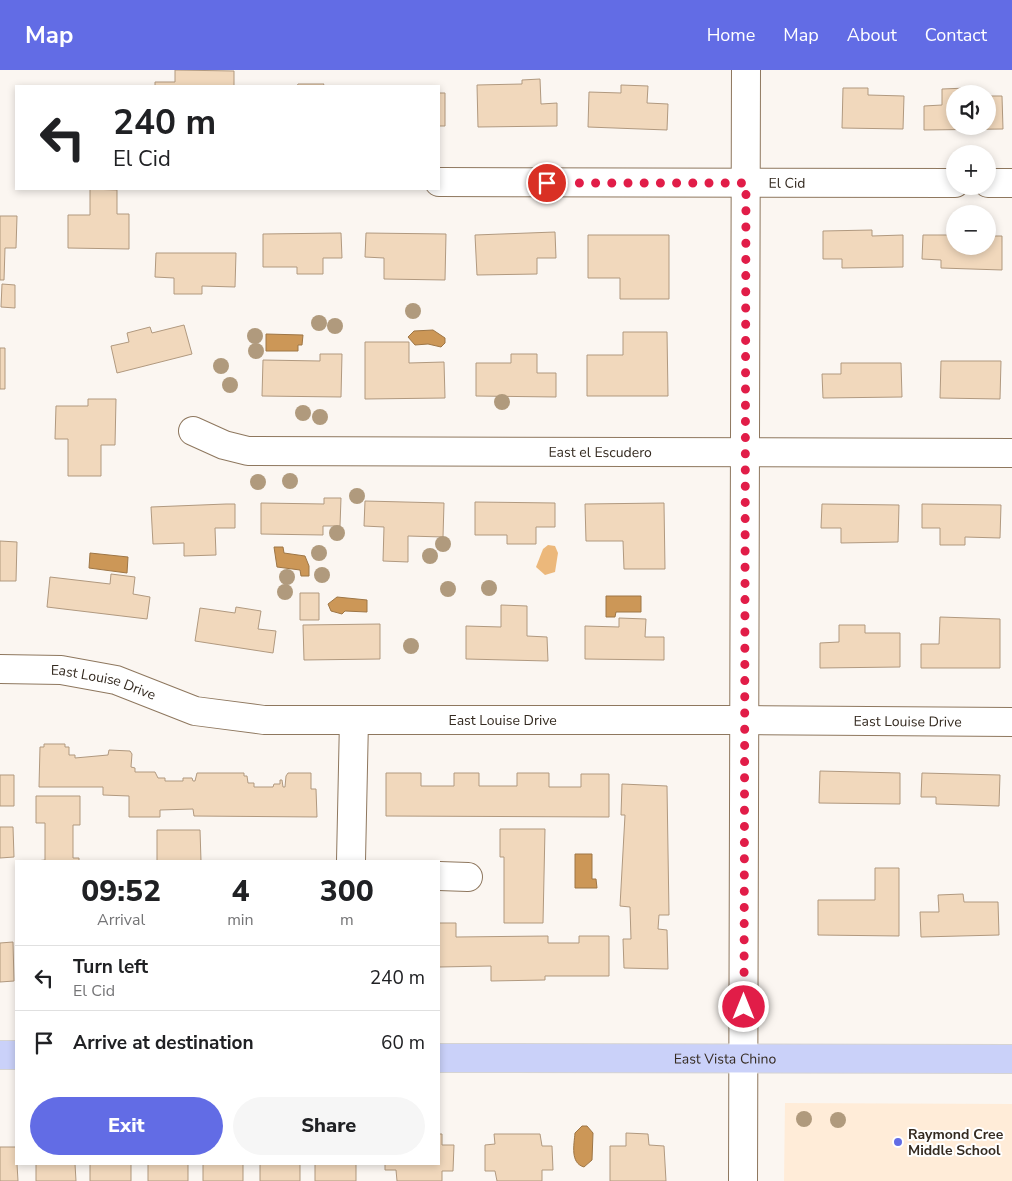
<!DOCTYPE html>
<html lang="en">
<head>
<meta charset="utf-8">
<style>
	body { margin:0; font-family:"Nunito Sans",sans-serif; background:#f6f6f6; color:#202124; height:100vh; display:flex; flex-direction:column; font-size:19px; white-space:nowrap }
	* { box-sizing:border-box; margin:0 }
	p { font-size:16px; color:#757577 }
	.icon { flex:none; width:28px; height:28px; fill:none; stroke:currentColor; stroke-width:2; stroke-linecap:round; stroke-linejoin:round }
	.map { position:relative; flex:1; overflow:hidden }
	.drawer { position:absolute; left:15px; top:790px; width:425px; height:305px; display:flex; flex-direction:column; background:#fff; border-radius:0px; box-shadow:0 2px 8px #0003 }
	.drawer>* { flex:none }
	.hud { position:absolute; left:15px; top:15px; width:425px; height:105px; border-radius:0px; box-shadow:0 2px 8px #0003; background:#fff; color:#202124; overflow:hidden }
	.buttons { position:absolute; left:946px; top:15px; display:grid; gap:10px }
	.buttons a { display:grid; place-items:center; width:50px; height:50px; border-radius:50%; background:#fff; box-shadow:0 2px 8px #0003; font-size:25px }
	.pin { position:absolute; display:grid; place-items:center; width:42px; height:42px; color:#fff; margin:-21px; border:2px solid #fff; border-radius:50%; box-shadow:0 1px 5px #0007 }
	.me { position:absolute; width:55px; margin:-28px; rotate:0deg; stroke-linejoin:round; filter:drop-shadow(0 0 4px #0008) }
	.turn { display:flex; align-items:center; gap:18px; height:105px; padding:0 15px; font-size:22px }
	.turn .icon { width:65px; height:65px; stroke-width:2.5 }
	.turn b { display:block; font-size:35px; line-height:42px }
	.eta { display:flex; justify-content:space-evenly; align-items:center; height:85px; text-align:center }
	.eta b { font-size:30px; font-weight:800; line-height:35px }
	.cta { display:flex; gap:10px; margin-top:auto; padding:10px 15px }
	.cta a { flex:1; height:58px; border-radius:30px; background:#626ce5; color:#fff; font-size:20px; font-weight:800; line-height:58px; text-align:center }
	.cta a+a { background:#f6f6f6; color:#202124 }
	ul { padding:0; list-style:none }
	li { display:flex; align-items:center; gap:15px; height:65px; padding:0 15px; border-top:1px solid #e0e0e0 }
	li div { flex:1 }
	li b { display:block; font-size:19px }
	li em { font-style:normal }
	header { display:flex; align-items:center; gap:30px; box-sizing:border-box; height:70px; padding:0 25px; background:#626ce5; color:#fff }
	header strong { font-size:24px }
	nav { display:flex; gap:28px; margin-inline-start:auto; font-size:18px }
	.map>svg:first-child { display:block }
	.built { fill:#ffecd8 }
	.green { fill:#ecb87b }
	.water { fill:#cc9757; stroke:#9e7646 }
	.building { fill:#f1d8bc; stroke:#b1997f }
	.lines { fill:none; stroke-linecap:round; stroke-linejoin:round }
	.street-casing { stroke:#8e775e; stroke-width:30 }
	.secondary-casing { stroke:#8e775e; stroke-width:30 }
	.primary-casing { stroke:#d6d4d2; stroke-width:30 }
	.street { stroke:#fff; stroke-width:28 }
	.secondary { stroke:#fff; stroke-width:28 }
	.primary { stroke:#cad1f9; stroke-width:28 }
	.tree { fill:#b09a7d }
	.route { stroke:#e11d48; stroke-width:9; stroke-dasharray:0 16.2 }
	.poi-dot { fill:#626ce5; stroke:#fff; stroke-width:2 }
	.labels { text-anchor:middle; stroke-width:4; stroke-linejoin:round; paint-order:stroke }
	.street-label { font-size:14px; fill:#342a20; stroke:#fff }
	.poi-label { font-size:14px; font-weight:bold; fill:#342a20; stroke:#fff; text-anchor:start }
</style>
</head>
<body>
<header>
<strong>Map</strong>
<nav><a>Home</a><a>Map</a><a>About</a><a>Contact</a></nav>
</header>
<div class="map">
<svg width="1012" height="1111" viewBox="0 0 1012 1111">
	<rect width="100%" height="100%" fill="#fbf6f1"/>
	<!-- built -->
	<path class="built" d="M785 1033 1012 1034V1111H784Z"/>
	<!-- green -->
	<path class="green" d="M548 475 555 476 558 483 555 502 545 505 536 497 543 479Z"/>
	<!-- water -->
	<path class="water" d="M433 260 445 268V273L441 277 428 274 415 275 408 267 414 261Z
		M266 264 303 265 302 275H298V281H266Z
		M274 477H283L284 483 305 486 309 496V506H301L300 500 277 497Z
		M90 483 128 487 127 503 89 498Z
		M606 526H641V542H616L615 547H606Z
		M337 527 367 530V542L345 541 342 544 331 541 328 534Z
		M575 784H592V809H596L597 818H575Z
		M582 1056H587L593 1063 592 1090 584 1097C570 1093 574 1075 575 1063Z"/>
	<!-- building -->
	<path class="building" d="M175 0 234 1V16H155V12H175Z
		M540 9 541 34 557 33V56L478 57 477 15 522 14V10Z
		M298 14H324L323 16H297Z
		M621 15 648 16 647 33 668 34 667 60 588 57 589 22 621 23Z
		M843 18H868V25L904 26 903 59 842 58Z
		M967 18V24H955V56H988V26H1002L1003 59 924 60V36L942 35V19Z
		M439 23H445V56H439Z
		M90 119 117 120V144H129V179L68 178V145H90Z
		M0 146H17L16 178H5L4 210H0Z
		M872 160V166L903 165V197L842 198V189H823V161Z
		M555 162 556 188H537V204L477 205 475 165Z
		M341 163 342 188H323V204H297V197H263V164Z
		M366 163 446 164 445 210 384 209V188L365 187Z
		M588 165H669V229H620V208H588Z
		M923 165H955V176H988V166H1002V200L941 198V190L922 189Z
		M156 183H236L235 217 202 216V224H174V208L155 207Z
		M2 214 15 215V238L1 237Z
		M184 255 192 284 117 303 111 276 129 272 127 263 150 257 152 263Z
		M623 262H667L668 326H587V285H623Z
		M365 272H409V293L444 292 445 328 365 329Z
		M0 278H5V319H0Z
		M320 284H342L341 327 262 326 263 290 320 291Z
		M511 284H537V303H556V327L476 326V293H511Z
		M941 291H1001L1000 329 940 328Z
		M841 293H901L902 327 823 328 822 304H841Z
		M88 329H116L115 375H101V406H68V369H55L56 336H88Z
		M324 428H341L340 456H323V465L261 464V433L324 434Z
		M365 431 444 433 443 467 408 466V492L383 491 384 457 364 456Z
		M475 432 555 433V457H536V474H507V465H475Z
		M664 433 665 499H624L623 471H586L585 434Z
		M226 434H235V458H215L216 485 184 486V473L153 474 151 437Z
		M822 434 899 435 898 472 841 473V458H821Z
		M922 434 1001 435 1000 468 965 467V475H940V458H922Z
		M0 471 17 472 16 511H0Z
		M111 504 135 507 133 524 150 527 147 549 47 537 50 507 110 514Z
		M300 523H319V550H300Z
		M501 535 527 536V566L547 567 548 591 466 589V556L501 557Z
		M236 537 261 541 258 559 276 561 273 583 195 571 200 538 235 543Z
		M940 547 1000 549V598H921V574H939Z
		M619 548 646 549 645 567H664V590L585 589V556L619 557Z
		M380 554V589L304 590 303 555Z
		M839 555H865V563H900V597L820 598V573L839 572Z
		M44 674H65V677H69V685H75V688L108 685 109 680 130 681 132 684 131 697 135 698V702H155L158 708H165V711H183V708H192L193 711H195L197 703H244V706H247L248 713H254V717H273L274 714H280V710H282L283 717H285L286 706 288 703H311V719H316L317 747 194 746 193 739 160 740V747H129V726L103 725V717H39L40 677H44Z
		M820 701 900 703V734L819 733Z
		M386 703H421V716H454V703H479V716H517V703H549V717H581V704H609V747L386 746Z
		M922 703 1000 705 999 736 936 734V727H921Z
		M0 705H14V736H0Z
		M622 714 667 716 669 845H659L658 859 667 860 668 899 624 898 623 869H631L630 837 620 836 625 745H621Z
		M36 726H80V755H73V788H79V791H36L45 790V753H36Z
		M0 757H13L14 787 0 788Z
		M500 759H545L543 853H504V787H500Z
		M157 760H200L201 791H157Z
		M875 798H899V866L818 865V830H875Z
		M963 824 964 832H998L999 865 921 867 920 842H939L938 825Z
		M439 853H456V867L548 866V873H579V866H609V906H545V910L491 911V896L439 897Z
		M13 872 14 911 0 912V873Z
		M626 1063 648 1064 649 1075 664 1076 666 1111H610V1076H626Z
		M439 1064H442V1075H454L453 1101H442V1111H397L396 1100H385V1094H439Z
		M494 1064H540L542 1076H552L553 1100H542V1111H497L495 1101H485V1075L495 1074Z
		M0 1077H16L18 1111H0Z
		M36 1094H75L76 1111H36Z
		M90 1094H131V1111H90Z
		M148 1094H188V1111H148Z
		M203 1094H243V1111H203Z
		M260 1094H300V1111H260Z
		M315 1094H356V1111H315Z"/>
	<g class="lines">
		<!-- street casing -->
		<g class="street-casing">
			<g id="street">
				<path id="s1" d="M439 112 955 113"/>
				<path d="M988 113H1012"/>
				<path id="s2" d="M193 361 224 375 248 381 1012 383"/>
				<path id="s3" d="M0 599 61 600 116 610 195 641 264 650H744L1012 652"/>
				<path d="M351 791 354 650"/>
				<path d="M439 806 468 807"/>
			</g>
		</g>
		<!-- secondary casing -->
		<g class="secondary-casing">
			<path id="secondary" d="M743 1111 746 0"/>
		</g>
		<!-- primary casing -->
		<g class="primary-casing">
			<g id="primary">
				<path d="M0 985H16"/>
				<path id="s4" d="M439 988 1012 989"/>
			</g>
		</g>
		<!-- street -->
		<use href="#street" class="street"/>
		<!-- secondary -->
		<use href="#secondary" class="secondary"/>
		<!-- primary -->
		<use href="#primary" class="primary"/>
	</g>
	<!-- trees -->
	<g class="tree">
		<circle cx="413" cy="241" r="8"/>
		<circle cx="319" cy="253" r="8"/>
		<circle cx="335" cy="256" r="8"/>
		<circle cx="255" cy="266" r="8"/>
		<circle cx="256" cy="281" r="8"/>
		<circle cx="221" cy="296" r="8"/>
		<circle cx="230" cy="315" r="8"/>
		<circle cx="502" cy="332" r="8"/>
		<circle cx="303" cy="343" r="8"/>
		<circle cx="320" cy="347" r="8"/>
		<circle cx="290" cy="411" r="8"/>
		<circle cx="258" cy="412" r="8"/>
		<circle cx="357" cy="426" r="8"/>
		<circle cx="337" cy="463" r="8"/>
		<circle cx="443" cy="474" r="8"/>
		<circle cx="319" cy="483" r="8"/>
		<circle cx="430" cy="486" r="8"/>
		<circle cx="322" cy="505" r="8"/>
		<circle cx="287" cy="507" r="8"/>
		<circle cx="489" cy="518" r="8"/>
		<circle cx="448" cy="519" r="8"/>
		<circle cx="285" cy="522" r="8"/>
		<circle cx="411" cy="576" r="8"/>
		<circle cx="804" cy="1049" r="8"/>
		<circle cx="838" cy="1050" r="8"/>
	</g>
	<g class="lines">
		<!-- route -->
		<path class="route" d="M547 113H746L744 937"/>
	</g>
	<!-- markers -->
	<circle class="poi-dot" cx="898" cy="1072" r="5"/>
	<g class="labels">
		<!-- street labels -->
		<g class="street-label">
			<text dy="5" stroke="none"><textPath href="#s1" startOffset="348">El Cid</textPath></text>
			<text dy="5" stroke="none"><textPath href="#s2" startOffset="411">East el Escudero</textPath></text>
			<text dy="5" stroke="none"><textPath href="#s3" startOffset="105">East Louise Drive</textPath></text>
			<text dy="5" stroke="none"><textPath href="#s3" startOffset="510">East Louise Drive</textPath></text>
			<text dy="5" stroke="none"><textPath href="#s3" startOffset="915">East Louise Drive</textPath></text>
			<text dy="5" stroke="none"><textPath href="#s4" startOffset="286">East Vista Chino</textPath></text>
		</g>
		<!-- poi labels -->
		<g class="poi-label">
			<text x="908" y="1069">Raymond Cree<tspan x="908" dy="16">Middle School</tspan></text>
		</g>
	</g>
</svg>
<div class="buttons">
<a><svg class="icon" aria-label="sound" viewBox="0 0 24 24"><path d="M4 9h4l5-4v14l-5-4H4zM17 9q2 3 0 6"/></svg></a>
<a>+</a>
<a>−</a>
</div>
<div class="pin" style="left:547px;top:113px;background:#d93025"><svg class="icon" aria-label="arrive" viewBox="0 0 24 24"><path d="M6 21V4h12l-3 4 3 4H6"/></svg></div>
<svg class="me" style="left:744px;top:937px" viewBox="-20 -20 40 40"><circle r="17" fill="#e11d48" stroke="#fff" stroke-width="3"/><path d="M0-11L8 9 0 5-8 9z" fill="#fff"/></svg>
<div class="hud">
<div class="turn"><svg class="icon" aria-label="left" viewBox="0 0 24 24"><path d="M17 20v-9H6M10 6l-5 5 5 5"/></svg><div><b>240 m</b>El Cid</div></div>
</div>
<section class="drawer">
<div class="eta">
<div><b>09:52</b><p>Arrival</p></div>
<div><b>4</b><p>min</p></div>
<div><b>300</b><p>m</p></div>
</div>
<ul>
<li><svg class="icon" aria-label="left" viewBox="0 0 24 24"><path d="M17 20v-9H6M10 6l-5 5 5 5"/></svg><div><b>Turn left</b><p>El Cid</p></div><em>240 m</em></li>
<li><svg class="icon" aria-label="arrive" viewBox="0 0 24 24"><path d="M6 21V4h12l-3 4 3 4H6"/></svg><div><b>Arrive at destination</b></div><em>60 m</em></li>
</ul>
<div class="cta"><a>Exit</a><a>Share</a></div>
</section>
</div>
</body>
</html>
